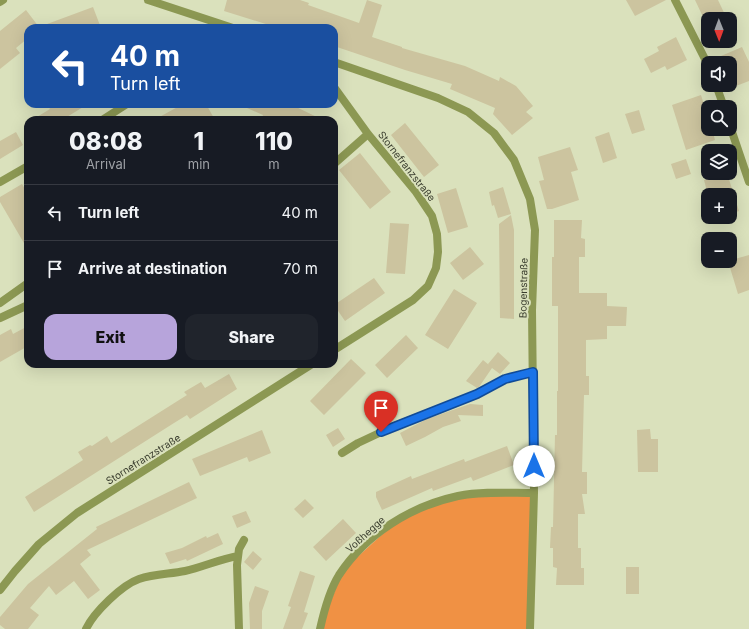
<!DOCTYPE html>
<html lang="en">
<head>
<meta charset="utf-8">
<style>
	body { margin:0; font-family:Inter,sans-serif; background:#20242c; color:#f1f3f6; height:100vh; display:flex; flex-direction:column; font-size:15px; white-space:nowrap }
	* { box-sizing:border-box; margin:0 }
	p { font-size:13px; color:#9ea1a6 }
	.icon { flex:none; width:22px; height:22px; fill:none; stroke:currentColor; stroke-width:2; stroke-linecap:round; stroke-linejoin:round }
	.map { position:relative; flex:1; overflow:hidden }
	.sheet { position:absolute; left:24px; top:116px; width:314px; height:252px; display:flex; flex-direction:column; background:#171b24; border-radius:12px; box-shadow:0 4px 16px #0002 }
	.sheet>* { flex:none }
	.guide { position:absolute; left:24px; top:24px; width:314px; height:84px; border-radius:12px; box-shadow:0 4px 16px #0002; background:#1a4fa0; color:#fff; overflow:hidden }
	.needle { width:26px; rotate:179deg }
	.buttons { position:absolute; left:701px; top:12px; display:grid; gap:8px }
	.buttons a { display:grid; place-items:center; width:36px; height:36px; border-radius:8px; background:#171b24; box-shadow:0 4px 16px #0002; font-size:20px }
	.pin { position:absolute; display:grid; place-items:center; width:34px; height:34px; color:#fff; margin:-41px -17px; border-radius:50% 50% 50% 0; rotate:-45deg; box-shadow:0 0 4px #0007 }
	.pin .icon { rotate:45deg }
	.me { position:absolute; width:44px; margin:-22px; rotate:0deg; stroke-linejoin:round; filter:drop-shadow(0 0 3px #0008) }
	.turn { display:flex; align-items:center; gap:14px; height:84px; padding:0 20px; font-size:18px }
	.turn .icon { width:52px; height:52px; stroke-width:2.5 }
	.turn b { display:block; font-size:28px; line-height:34px }
	.eta { display:flex; justify-content:space-evenly; align-items:center; height:68px; text-align:center }
	.eta b { font-size:24px; font-weight:800; line-height:28px }
	.action { display:flex; gap:8px; margin-top:auto; padding:8px 20px }
	.action a { flex:1; height:46px; border-radius:12px; background:#b7a4db; color:#111; font-size:16px; font-weight:800; line-height:46px; text-align:center }
	.action a+a { background:#20242c; color:#f1f3f6 }
	ul { padding:0; list-style:none }
	li { display:flex; align-items:center; gap:12px; height:56px; padding:0 20px; border-top:1px solid #363941 }
	li div { flex:1 }
	li b { display:block; font-size:15px }
	li em { font-style:normal }
	.map>svg:first-child { display:block }
	.green { fill:#f09144 }
	.building { fill:#ccc49f }
	.lines { fill:none; stroke-linecap:round; stroke-linejoin:round }
	.lane { stroke:#8c9853; stroke-width:8 }
	.street { stroke:#8c9853; stroke-width:8 }
	.route-casing { stroke:#114b97; stroke-width:10 }
	.route { stroke:#1a73e8; stroke-width:7 }
	.labels { text-anchor:middle; stroke-width:4; stroke-linejoin:round; paint-order:stroke }
	.street-label { font-size:10px; fill:#3b3e2f; stroke:#dae1bc }
</style>
</head>
<body>
<div class="map">
<svg width="749" height="629" viewBox="0 0 749 629">
	<rect width="100%" height="100%" fill="#dae1bc"/>
	<!-- green -->
	<path class="green" d="M534 493 530 629H320L343 570 398 520 458 496Z"/>
	<!-- building -->
	<path class="building" d="M227 0H300L309 3 308 5 359 23 367 0 382 5 372 37 402 47V48L465 66 499 81 500 77 516 86 533 106 526 112 533 118 512 135 493 114 495 108 450 89 452 84 405 70 334 46V28H268L269 25 224 11Z
		M626 0H666L635 16Z
		M695 0H718L727 19H704Z
		M93 7 101 28H28V38L16 48 20 53 0 69V31L26 10 39 27Z
		M676 37 687 60 667 70 665 66 651 73 644 59 659 51 657 47Z
		M742 47 749 62V81L736 86 730 73V63H724L721 56Z
		M701 95 708 117V129H712L715 140 686 150 672 105Z
		M47 104H88L62 120H32L50 109Z
		M183 104H206L215 120H154Z
		M238 104H290L323 120H261L263 115Z
		M639 110 645 130 632 134 625 114Z
		M405 123 439 165 424 177 391 135Z
		M16 132 23 145 0 159V141Z
		M609 132 617 158 603 163 595 137Z
		M570 147 578 170 571 172 579 200 552 209H547L539 181 544 180 538 157Z
		M360 153 391 192 370 209 339 170Z
		M686 159 691 174 676 179 671 164Z
		M727 173 739 211 730 214V195H708L704 180Z
		M22 184 28 194V250L0 202V197Z
		M503 187 511 214 498 218 494 205 492 206 489 192Z
		M456 188 468 227 448 233 437 194Z
		M511 215 514 230V319L500 318 499 224Z
		M554 220H582L581 238 585 239V257H579V293H607V306L627 307 626 326H607V339L586 340V376H589V395H584L582 472H587V494H582L585 514H578V548H581V568H584V585H556L557 568 553 567V548H550L551 527H553L555 435H557V391H558V306H552V257H554Z
		M390 223 409 224 405 274 386 273Z
		M470 247 484 264 463 280 450 263Z
		M749 255V290L738 294 728 261Z
		M374 278 385 293 345 321 334 305Z
		M454 289 477 303 448 349 425 335Z
		M28 326V346L0 362V335L11 329 13 334Z
		M406 335 418 348 387 378 375 365Z
		M498 352 510 363 500 374 492 368 479 387 477 388 466 381 483 360 489 365 488 364Z
		M351 359 366 373 324 415 310 401Z
		M229 374 237 389 190 419 187 415 174 423 34 512 25 497 83 460 78 452 90 445 92 446 107 436 111 443 187 395 184 392 201 382 205 388Z
		M470 404 483 405V416L458 415 461 421 443 427 425 437 406 446 400 433 427 419Z
		M338 428 345 439 333 447 326 435Z
		M650 429 651 439H658V472H638L637 430Z
		M262 430 271 453 249 462 247 457 200 476 192 459Z
		M507 446 514 465 473 481 471 477 433 491 432 488 382 510 376 497V492L411 476 412 479 464 459 465 462Z
		M189 482 197 498 87 550 91 555 80 564 100 590 88 599 74 581 56 595 49 586 30 608 39 615 28 629H5L0 625V617L28 584 97 529 96 527Z
		M305 499 314 508 303 518 294 509Z
		M246 511 251 522 237 528 232 516Z
		M343 519 356 533 326 561 313 547Z
		M218 533 223 544 187 561 186 559 170 564 165 553 182 548 206 536 207 538Z
		M253 551 262 559 253 570 244 562Z
		M626 567H639V594H626Z
		M300 571 315 576 304 612 308 613 302 629H283L291 607 288 606Z
		M255 586 269 591 262 611V629H250L249 603Z"/>
	<g class="lines">
		<!-- lane -->
		<path class="lane" d="M342 453 358 443 392 427 477 394 505 379 533 372
			M86 629C94 612 122 585 139 579 154 574 170 574 185 571 203 567 220 559 238 556
			M239 629 237 565 239 549 244 540"/>
		<!-- street -->
		<path class="street" d="M148 0 233 28
			M675 0 708 65
			M0 2 3 0
			M334 62 438 98 468 112 494 133 514 160 530 199 535 230 532 310 534 493 530 629
			M716 85 724 107
			M334 87 368 134 416 192 432 216 437 234 438 252 436 268 428 286 413 300 334 350
			M102 120 127 104
			M730 126 749 182
			M334 164 368 134
			M0 182 28 166
			M0 303 28 283
			M0 318 28 305
			M0 590 15 571 39 544 77 513 312 364
			M320 629C324 611 329 591 339 575 366 534 411 506 458 496 483 491 509 493 534 493"/>
	</g>
	<g class="lines">
		<!-- route casing -->
		<g class="route-casing">
			<path id="route" d="M381 432 477 394 505 379 533 372 534 466"/>
		</g>
		<!-- route -->
		<use href="#route" class="route"/>
	</g>
	<g class="labels">
		<!-- street labels -->
		<g class="street-label">
			<text transform="translate(407 166) rotate(52)" y="4">Stornefranzstraße</text>
			<text transform="translate(523 288) rotate(-89)" y="4">Bogenstraße</text>
			<text transform="translate(143 459) rotate(-32)" y="4">Stornefranzstraße</text>
			<text transform="translate(365 534) rotate(-42)" y="4">Voßhegge</text>
		</g>
	</g>
</svg>
<div class="buttons">
<a><svg class="needle" viewBox="-14 -14 28 28"><path d="M0-13l5 13h-10z" fill="#e53935"/><path d="M0 13l5-13h-10z" fill="#9ea1a6"/></svg></a>
<a><svg class="icon" aria-label="sound" viewBox="0 0 24 24"><path d="M4 9h4l5-4v14l-5-4H4zM17 9q2 3 0 6"/></svg></a>
<a><svg class="icon" aria-label="search" viewBox="0 0 24 24"><circle cx="10" cy="10" r="6"/><path d="M15 15l6 6"/></svg></a>
<a><svg class="icon" aria-label="layers" viewBox="0 0 24 24"><path d="M12 4l9 5-9 5-9-5zM3 14l9 5 9-5"/></svg></a>
<a>+</a>
<a>−</a>
</div>
<div class="pin" style="left:381px;top:432px;background:#d93025"><svg class="icon" aria-label="arrive" viewBox="0 0 24 24"><path d="M6 21V4h12l-3 4 3 4H6"/></svg></div>
<svg class="me" style="left:534px;top:466px" viewBox="-20 -20 40 40"><circle r="19" fill="#fff"/><path d="M0-13L10 11 0 6-10 11z" fill="#1a73e8"/></svg>
<div class="guide">
<div class="turn"><svg class="icon" aria-label="left" viewBox="0 0 24 24"><path d="M17 20v-9H6M10 6l-5 5 5 5"/></svg><div><b>40 m</b>Turn left</div></div>
</div>
<section class="sheet">
<div class="eta">
<div><b>08:08</b><p>Arrival</p></div>
<div><b>1</b><p>min</p></div>
<div><b>110</b><p>m</p></div>
</div>
<ul>
<li><svg class="icon" aria-label="left" viewBox="0 0 24 24"><path d="M17 20v-9H6M10 6l-5 5 5 5"/></svg><div><b>Turn left</b></div><em>40 m</em></li>
<li><svg class="icon" aria-label="arrive" viewBox="0 0 24 24"><path d="M6 21V4h12l-3 4 3 4H6"/></svg><div><b>Arrive at destination</b></div><em>70 m</em></li>
</ul>
<div class="action"><a>Exit</a><a>Share</a></div>
</section>
</div>
</body>
</html>
